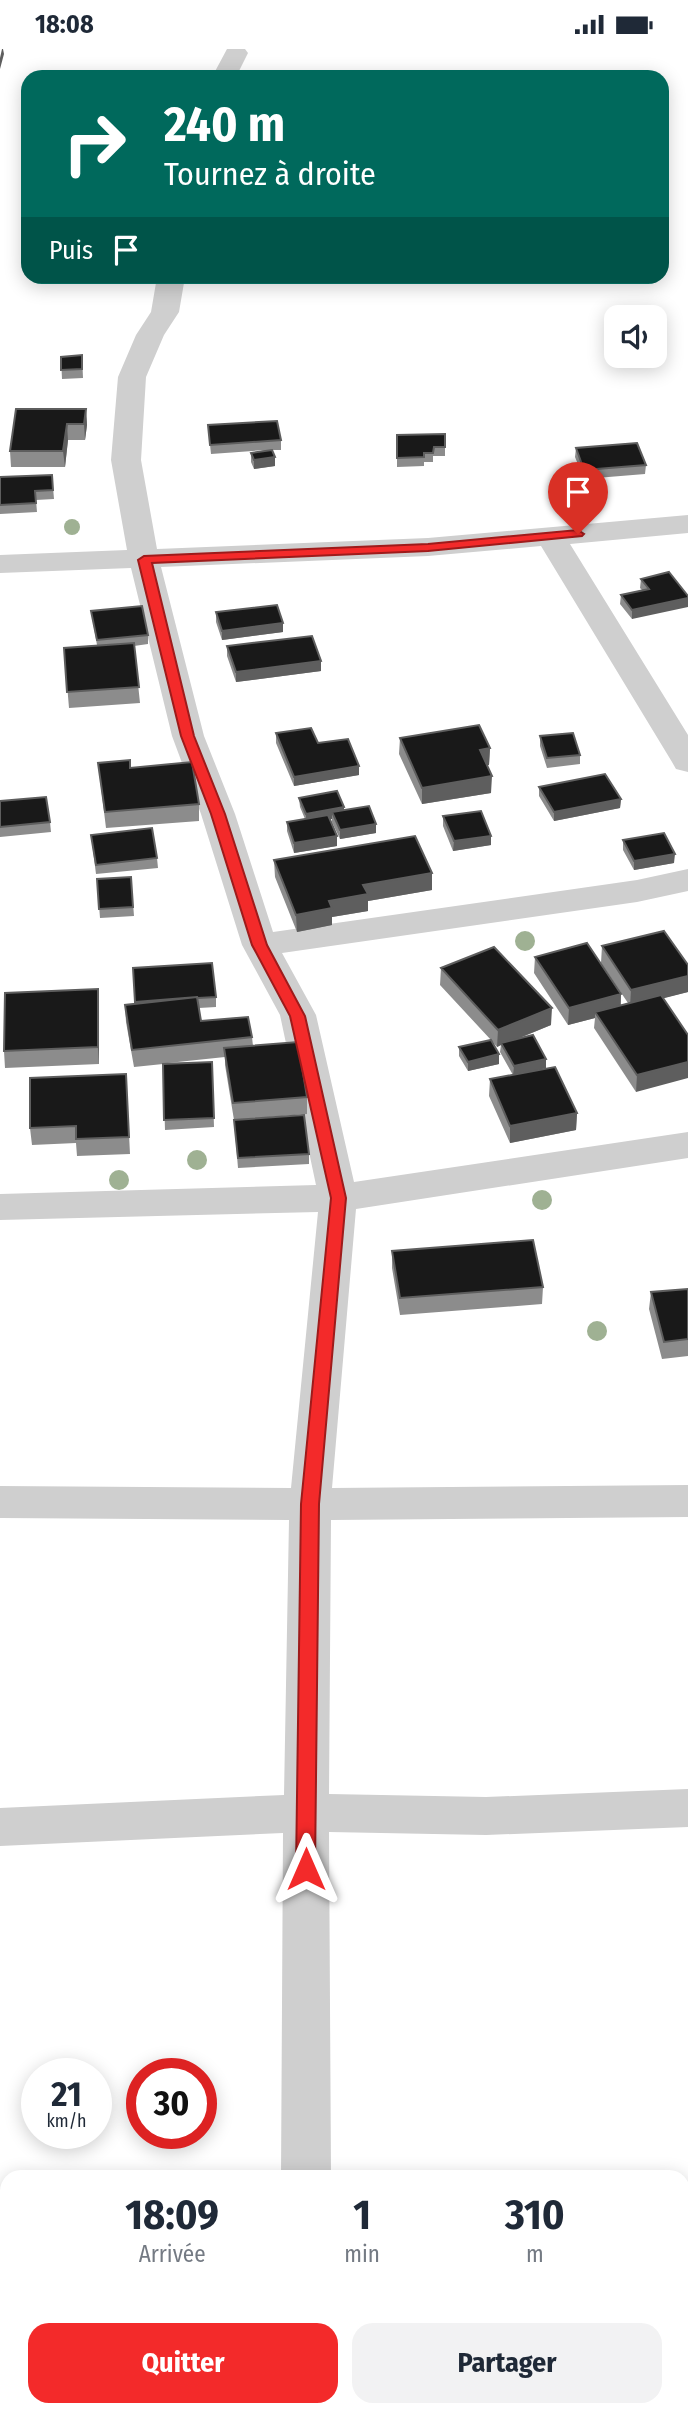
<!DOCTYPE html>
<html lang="fr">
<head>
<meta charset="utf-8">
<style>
	body { margin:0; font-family:"Fira Sans Condensed",sans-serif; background:#f2f2f3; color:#1f2937; height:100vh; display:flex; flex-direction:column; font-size:26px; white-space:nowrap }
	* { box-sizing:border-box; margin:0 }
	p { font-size:23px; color:#747a83 }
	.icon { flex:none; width:38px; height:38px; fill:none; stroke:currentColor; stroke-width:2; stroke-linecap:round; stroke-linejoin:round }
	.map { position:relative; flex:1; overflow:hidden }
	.drawer { position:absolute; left:0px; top:2121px; width:690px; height:247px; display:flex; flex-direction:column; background:#fff; border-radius:21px 21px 0 0; box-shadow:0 4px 18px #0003 }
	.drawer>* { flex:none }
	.banner { position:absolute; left:21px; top:21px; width:648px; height:214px; border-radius:21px; box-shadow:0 4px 18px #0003; background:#00695c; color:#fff; overflow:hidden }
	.controls { position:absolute; left:604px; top:256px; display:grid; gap:14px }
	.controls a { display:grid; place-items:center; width:63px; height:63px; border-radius:14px; background:#fff; box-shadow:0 4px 18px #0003; font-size:35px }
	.speed { position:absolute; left:21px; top:2009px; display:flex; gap:14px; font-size:35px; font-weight:700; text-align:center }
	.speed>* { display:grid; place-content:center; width:91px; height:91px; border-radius:50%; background:#fff; box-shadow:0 4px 18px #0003; line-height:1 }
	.speed small { font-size:18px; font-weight:400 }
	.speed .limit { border:10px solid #d22; background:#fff; color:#111 }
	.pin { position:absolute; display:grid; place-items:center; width:60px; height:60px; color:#fff; margin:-72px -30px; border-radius:50% 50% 50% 0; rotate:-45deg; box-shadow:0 0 7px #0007 }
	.pin .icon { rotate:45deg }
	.me { position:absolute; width:77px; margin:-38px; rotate:0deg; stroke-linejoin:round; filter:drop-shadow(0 0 5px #0008) }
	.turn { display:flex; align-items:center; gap:24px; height:147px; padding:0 28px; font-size:32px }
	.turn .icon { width:91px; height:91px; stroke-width:2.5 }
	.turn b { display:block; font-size:49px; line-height:60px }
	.then { display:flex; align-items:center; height:66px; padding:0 28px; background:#0003; gap:14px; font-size:26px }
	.eta { display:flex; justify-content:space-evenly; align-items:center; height:119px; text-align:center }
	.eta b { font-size:42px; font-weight:700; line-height:49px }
	.action { display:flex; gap:14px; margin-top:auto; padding:14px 28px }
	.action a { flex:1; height:80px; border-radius:21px; background:#f32a2a; color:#fff; font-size:28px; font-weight:700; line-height:80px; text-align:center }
	.action a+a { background:#f2f2f3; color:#1f2937 }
	.status { display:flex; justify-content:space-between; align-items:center; height:49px; padding:0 35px; background:#fff; direction:ltr }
	.status svg { height:19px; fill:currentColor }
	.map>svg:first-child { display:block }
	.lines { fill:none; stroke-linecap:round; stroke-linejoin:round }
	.street { fill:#cfcfcf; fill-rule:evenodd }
	.tree { fill:#9fb193 }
	.wall { fill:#8c8c8c }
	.shaded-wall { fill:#5e5e5e }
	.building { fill:#191919; stroke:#5e5e5e; stroke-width:2 }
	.route { fill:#f32a2a; stroke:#9e1b1b; stroke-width:2 }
</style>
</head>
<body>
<div class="status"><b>18:08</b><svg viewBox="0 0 49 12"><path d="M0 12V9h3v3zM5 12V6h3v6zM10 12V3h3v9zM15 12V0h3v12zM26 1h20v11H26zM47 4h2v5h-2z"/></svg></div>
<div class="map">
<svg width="688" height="2367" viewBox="0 0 688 2367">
	<rect width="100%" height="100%" fill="#fff"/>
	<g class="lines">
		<!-- street -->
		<path class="street" d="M227 0H245L248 4 236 28H212Z
			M157 228H185L179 263 164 286 146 328 141 411 157 500 428 489 688 466V484L570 495 688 686V723L676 720 672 713 541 497 428 507 161 518 204 687 235 765 273 883 637 831 688 820V842L637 853 282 904 316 966 354 1133 688 1083V1109L356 1160 332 1439 688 1436V1468L331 1471 329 1745 486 1748 688 1740V1778L486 1786 329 1783 331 2128H281L283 1784 0 1797V1759L284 1746 289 1471 0 1469V1437L291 1439 318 1163 0 1171V1145L316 1136 280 966 242 896 201 765 172 687 131 519 0 524V506L127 501 111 411 118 328 136 286 151 263Z
			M682 2156H688V2202H682Z
			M0 2172H7V2220H0Z
			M284 2361H336V2367H284Z"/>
	</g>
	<!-- trees -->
	<g class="tree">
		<circle cx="72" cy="478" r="8"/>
		<circle cx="525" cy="892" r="10"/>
		<circle cx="197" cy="1111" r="10"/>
		<circle cx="119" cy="1131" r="10"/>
		<circle cx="542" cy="1151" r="10"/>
		<circle cx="597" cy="1282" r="10"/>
	</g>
	<!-- wall -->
	<path class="wall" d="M82 306 83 329 62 330 61 308Z
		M86 360 87 376 85 391H68L65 418H11L10 402Z
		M208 376 281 391V401H272L275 417 254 420 251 413V404L265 401 211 405Z
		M397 386 445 398V407H433V413H424V417L397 418Z
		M576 399 646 416 645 425 584 430 575 408Z
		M52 426 54 450 36 451 37 463 0 465V428Z
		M669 523 632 570 620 555 621 546 642 541 640 539 641 530Z
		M91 562 148 586V595L134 597 140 654 69 659 64 599 97 596Z
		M216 563 283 574V583L222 591 216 573Z
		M227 597 321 622 236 633 227 607Z
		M276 684 318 694 359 717V726L294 737 276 694Z
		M540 687 580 706V715L547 719 540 697Z
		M400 689 490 699 489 716H487L491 744 422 755 399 705Z
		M98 714 130 719 199 755V772L106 779Z
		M539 738 621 750 620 759 554 772 539 747Z
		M299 749 344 761 376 784 340 790 332 773V770H329L337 797 294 804 287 782V773L305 770 300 758Z
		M0 752 50 773 51 783 0 788Z
		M443 767 491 787V796L453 802 443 777Z
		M91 786 157 809 158 819 96 825Z
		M623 791 674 814 634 821 623 801Z
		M274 811 432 824V841L368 852V862L332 868V876L297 883 275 828Z
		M131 828 134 867 100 869 97 830Z
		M602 897 688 916V943L663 949 636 1043 594 979 595 969 568 976 534 924 535 908 621 945V956L628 954 601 914Z
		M133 919 216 948V958L199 959 201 972 252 988 253 997 307 1048V1065L257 1069 309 1105V1115L238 1119 234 1071 225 1016V1008L168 1014 212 1013 214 1078 165 1081 163 1015 134 1018 126 973 125 956 135 955Z
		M441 919 551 976 515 991 546 1019 534 1022 577 1064 576 1081 510 1094 489 1047 490 1030 513 1026 500 1003 501 996 497 998 491 991 499 1005V1015L468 1022 459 1007V998L491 991 440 936Z
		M98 940 99 957V1015L5 1019 4 1002Z
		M126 1025 130 1105 77 1107 76 1094 32 1096 30 1079Z
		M392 1202 543 1238 542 1255 400 1266 392 1219Z
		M688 1240V1307L662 1310 649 1260 651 1243Z"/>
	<!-- shaded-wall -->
	<path class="shaded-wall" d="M2 0H3L4 5 0 20V9Z
		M86 360 87 376 85 391 84 375Z
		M67 375 68 391 65 418 63 402Z
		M275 408V417L254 420V411Z
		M688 549V558L632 570V561Z
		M283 574V583L222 591V582Z
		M321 612V622L236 633V623Z
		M490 699 489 716 479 718 480 701Z
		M359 717V726L294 737V728Z
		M492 727 491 744 422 755V739Z
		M621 750 620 759 554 772V763Z
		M344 758V767L332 763V770L306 774V765Z
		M376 775V784L340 790V781Z
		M337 787V797L294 804V794Z
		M491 787V796L453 802 454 792Z
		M675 805 674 814 634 821V812Z
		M432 824V841L368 852V862L332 868V876L297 883 296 866 363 836Z
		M688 927V943L630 958 631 941Z
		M98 940 99 957V1015L98 998Z
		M621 945 620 962 595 963V969L568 976 569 959Z
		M552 959 551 976 502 996 501 994V996L497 998 498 981Z
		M499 1005V1015L468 1022V1013Z
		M546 1010V1019L513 1027 514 1017Z
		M688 1013V1029L636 1043 637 1026Z
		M577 1064 576 1081 510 1094V1077Z"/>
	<!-- building -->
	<path class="building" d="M82 306V320L61 321V308Z
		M16 360H86L84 375H67L63 402H10Z
		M277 372 281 391 210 396 208 376Z
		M445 385V398H434L433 404H424V408L397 409V386Z
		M637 394 646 416 584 421 576 399Z
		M272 401 275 408 254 411 251 404Z
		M52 426 53 441 35 442 36 454 0 456V428Z
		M669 523 688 547V549L632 561 621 546 649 540 641 530Z
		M277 556 283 574 222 582 216 563Z
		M142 557 148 586 97 591 91 562Z
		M312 587 321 612 236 623 227 597Z
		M134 594 139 638 67 643 64 599Z
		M479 676 490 699 480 701 492 727 422 739 400 689Z
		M311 679 318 694 348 690 359 717 294 728 276 684Z
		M573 684 580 706 547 709 540 687Z
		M130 711V719L192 713 199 755 105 763 98 714Z
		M605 725 621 750 554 763 539 738Z
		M337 742 344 758 306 765 299 749Z
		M46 748 50 773 0 778V752Z
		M369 757 376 775 340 781 332 763Z
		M481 762 491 787 454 792 443 767Z
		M328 766 337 787 294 794 287 773Z
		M152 779 157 809 96 816 91 786Z
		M664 784 675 805 634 812 623 791Z
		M415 787 432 824 363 836 368 845 329 852 332 859 296 866 274 811Z
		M131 828 133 858 99 860 97 830Z
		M664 882 688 916V927L631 941 602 897Z
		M587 894 621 945 569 959 535 908Z
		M494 898 552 959 498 981 441 919Z
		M212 914 216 948 198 949 197 948 135 953 133 919Z
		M98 940V998L4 1002 5 944Z
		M661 946 688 986V1013L637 1026 595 963Z
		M197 948 201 972 248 968 252 988 132 1001 125 956Z
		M533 986 546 1010 514 1017 501 994Z
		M491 991 499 1005 468 1013 459 998Z
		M298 993 307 1048 233 1054 224 999Z
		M212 1013 214 1069 164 1071 163 1015Z
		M555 1018 577 1064 510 1077 490 1030Z
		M126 1025 129 1088 76 1090V1077L30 1079V1029Z
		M304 1066 309 1105 238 1109 234 1071Z
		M533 1191 543 1238 400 1249 392 1202Z
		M688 1240V1290L664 1293 651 1243Z"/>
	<!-- route -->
	<path class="route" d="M578 481 584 485 582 487 428 502 152 514 194 687 225 765 267 896 305 967 346 1149 319 1455 315 1820 312 1826 306 1828 299 1826 296 1820 301 1455 331 1149 290 967 252 896 211 765 181 687 138 511 144 507 428 495Z"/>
</svg>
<div class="controls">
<a><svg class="icon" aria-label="sound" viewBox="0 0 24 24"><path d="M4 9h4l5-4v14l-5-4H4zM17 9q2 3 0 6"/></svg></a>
</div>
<div class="speed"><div>21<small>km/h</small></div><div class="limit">30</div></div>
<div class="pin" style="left:578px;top:485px;background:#d93025"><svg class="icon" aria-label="arrive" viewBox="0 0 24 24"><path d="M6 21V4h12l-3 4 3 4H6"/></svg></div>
<svg class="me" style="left:306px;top:1820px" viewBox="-20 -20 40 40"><path d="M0-17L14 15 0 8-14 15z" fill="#f32a2a" stroke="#fff" stroke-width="4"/></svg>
<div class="banner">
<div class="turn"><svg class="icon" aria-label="right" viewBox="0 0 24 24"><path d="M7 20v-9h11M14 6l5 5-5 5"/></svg><div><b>240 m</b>Tournez à droite</div></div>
<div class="then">Puis<svg class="icon" aria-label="arrive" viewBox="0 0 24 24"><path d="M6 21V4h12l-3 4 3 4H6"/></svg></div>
</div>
<section class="drawer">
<div class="eta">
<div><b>18:09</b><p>Arrivée</p></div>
<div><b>1</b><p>min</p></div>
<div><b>310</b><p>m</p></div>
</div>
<div class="action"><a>Quitter</a><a>Partager</a></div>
</section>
</div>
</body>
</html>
